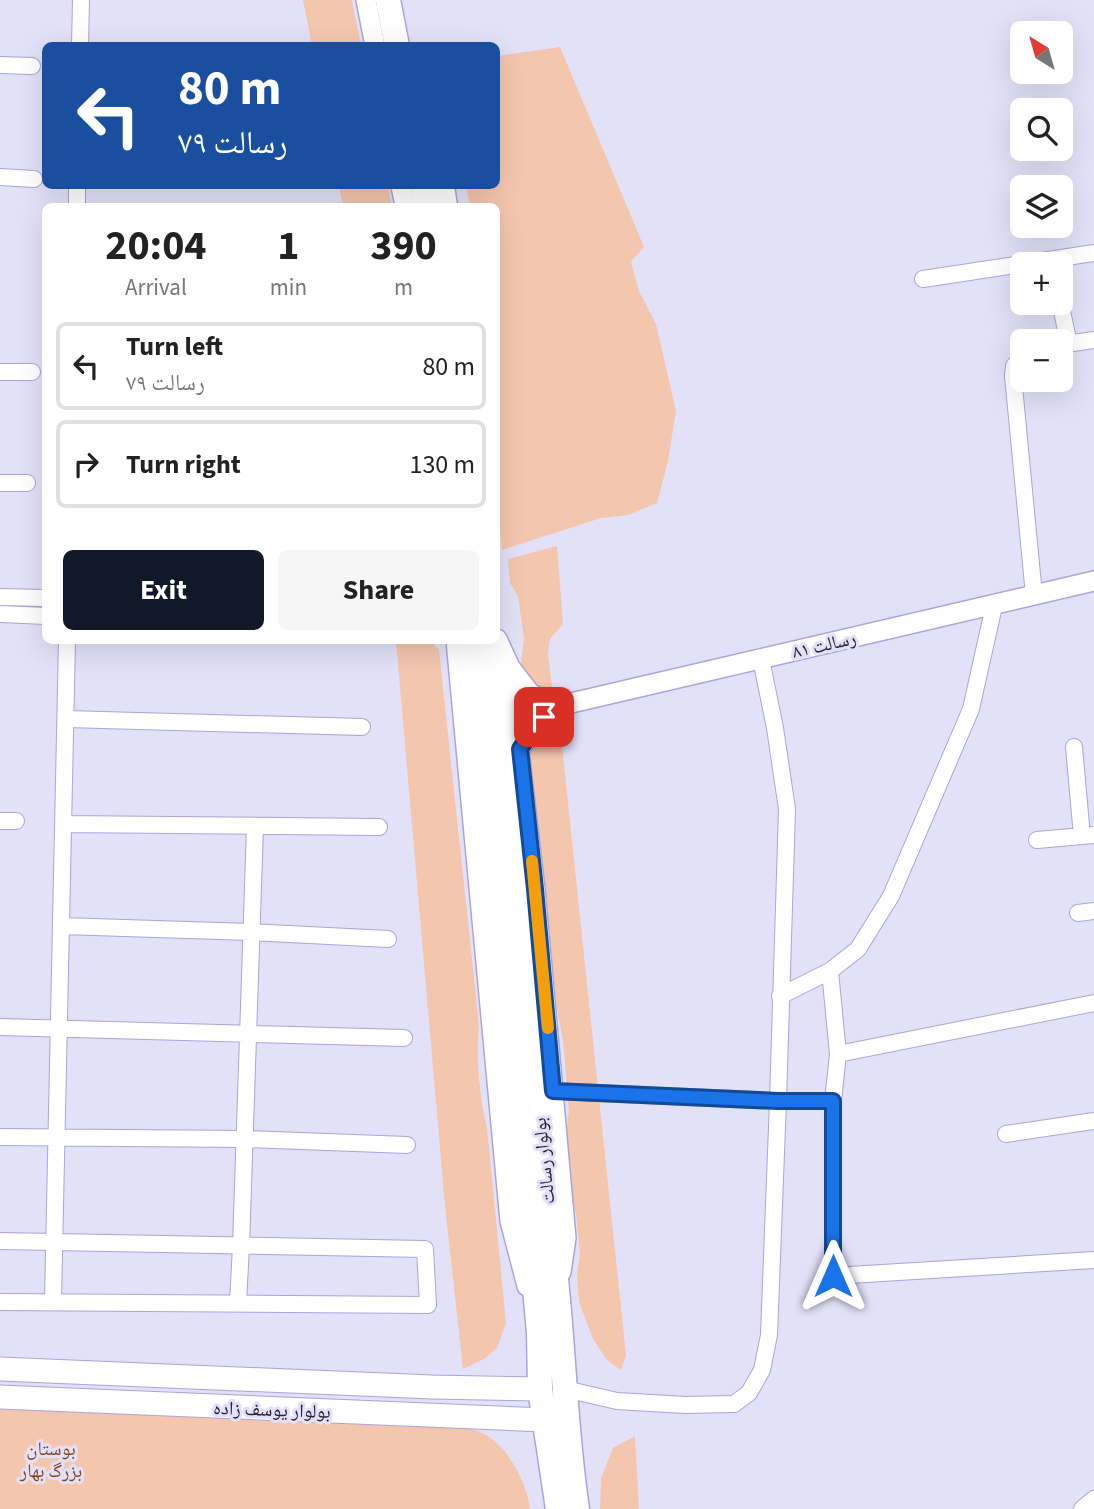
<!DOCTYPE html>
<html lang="en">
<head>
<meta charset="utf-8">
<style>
	body { margin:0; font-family:"Source Sans 3","Noto Naskh Arabic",sans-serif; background:#f6f6f6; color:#222; height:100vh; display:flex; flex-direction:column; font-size:26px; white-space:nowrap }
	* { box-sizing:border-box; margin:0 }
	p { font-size:23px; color:#767676 }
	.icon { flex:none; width:38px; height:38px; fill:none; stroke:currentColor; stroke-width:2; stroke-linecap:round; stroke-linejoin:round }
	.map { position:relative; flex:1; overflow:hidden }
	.panel { position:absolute; left:42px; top:203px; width:458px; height:441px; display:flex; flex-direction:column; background:#fff; border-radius:10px; box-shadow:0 7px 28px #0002 }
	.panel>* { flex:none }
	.banner { position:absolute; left:42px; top:42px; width:458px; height:147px; border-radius:10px; box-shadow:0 7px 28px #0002; background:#1a4fa0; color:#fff; overflow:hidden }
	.needle { width:46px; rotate:323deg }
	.tools { position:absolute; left:1010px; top:21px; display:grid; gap:14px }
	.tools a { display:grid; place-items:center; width:63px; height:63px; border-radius:10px; background:#fff; box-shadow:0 7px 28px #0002; font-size:35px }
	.pin { position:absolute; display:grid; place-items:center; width:60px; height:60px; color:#fff; margin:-30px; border-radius:14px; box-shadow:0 4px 10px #0006 }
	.me { position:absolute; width:77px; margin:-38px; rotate:0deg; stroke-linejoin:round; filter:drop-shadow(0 0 5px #0008) }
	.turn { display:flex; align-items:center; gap:24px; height:147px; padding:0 21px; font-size:32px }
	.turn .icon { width:91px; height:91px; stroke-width:2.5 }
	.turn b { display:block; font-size:49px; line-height:60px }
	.eta { display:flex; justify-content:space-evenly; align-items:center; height:119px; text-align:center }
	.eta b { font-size:42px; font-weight:700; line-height:49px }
	.cta { display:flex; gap:14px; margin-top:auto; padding:14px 21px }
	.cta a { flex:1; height:80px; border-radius:10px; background:#111827; color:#fff; font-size:28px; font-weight:700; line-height:80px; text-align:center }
	.cta a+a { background:#f6f6f6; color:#222 }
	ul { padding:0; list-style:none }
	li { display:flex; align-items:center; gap:21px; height:88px; margin:0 14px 10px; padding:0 7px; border:4px solid #e0e0e0; border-radius:10px }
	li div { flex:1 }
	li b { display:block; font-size:26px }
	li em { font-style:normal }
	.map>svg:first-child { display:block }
	.green { fill:#f5c6ae }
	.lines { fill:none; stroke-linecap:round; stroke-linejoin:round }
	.minor-casing { stroke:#aaa4da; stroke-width:18 }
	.tertiary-casing { stroke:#aaa4da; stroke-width:22 }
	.secondary-casing { stroke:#aaa4da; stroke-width:25 }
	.primary-casing { stroke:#aaa4da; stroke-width:27 }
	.minor { stroke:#fff; stroke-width:16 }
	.tertiary { stroke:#fff; stroke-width:19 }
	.secondary { stroke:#fff; stroke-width:23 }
	.primary { stroke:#fff; stroke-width:24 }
	.route-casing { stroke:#114b97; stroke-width:18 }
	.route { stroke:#1a73e8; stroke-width:12 }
	.slow { stroke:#f59e0b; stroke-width:12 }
	.labels { text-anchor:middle; stroke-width:6; stroke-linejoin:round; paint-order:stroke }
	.street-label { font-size:19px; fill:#242136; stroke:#e3e1f8 }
	.park-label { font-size:19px; fill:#82441e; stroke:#e3e1f8 }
</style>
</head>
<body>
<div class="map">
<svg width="1094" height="1509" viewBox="0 0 1094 1509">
	<rect width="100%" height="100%" fill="#e3e1f8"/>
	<!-- green -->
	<path class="green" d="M303 0H352L361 45H312Z
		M560 47 644 247 631 262 639 291 656 324 676 411 668 461 657 503 628 515 601 518 502 550 497 507V206H470L466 186H497V56Z
		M339 186H388L392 206H343Z
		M557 546 563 624 550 639 548 654 553 695 536 689 523 671 521 662 524 639 518 596 510 583 508 559Z
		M396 641H431L439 650 479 1025C476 1056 479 1096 487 1127L506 1323 497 1348 484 1359 463 1369 445 1206Z
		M559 717 626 1355 621 1370 607 1360 593 1339 579 1302 577 1276 580 1253 576 1214 570 1193 566 1132 569 1111 563 1040 557 1010 528 751 539 731Z
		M0 1408 449 1424C459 1427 477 1429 486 1435 508 1447 528 1485 530 1509H0Z
		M635 1436 639 1509H600L601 1478 613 1448Z"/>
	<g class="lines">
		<!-- minor casing -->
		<g class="minor-casing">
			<path id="minor" d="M80 46 81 0
				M0 65 32 66
				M0 177 34 179
				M77 206V186
				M923 279 1094 253
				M1060 302 1069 344
				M1060 345 1094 340
				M1022 356 1014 366 1013 376 1034 595
				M0 372H32
				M0 483H27
				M0 597 46 598
				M0 614 46 616
				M66 719 362 727
				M1074 747 1082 836
				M0 821H16
				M63 824 379 827
				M1037 840 1094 835
				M1078 913 1094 911
				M61 926 251 932 388 939
				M830 971 838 1054 833 1101V1276L1094 1260
				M780 996 830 971 858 949 891 896 971 709 994 606
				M0 1027 404 1038
				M838 1054 1094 1003
				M553 1091 778 1101H833
				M1006 1134 1094 1121
				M0 1137 245 1139 407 1145
				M0 1241 425 1249 428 1305 0 1302
				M53 1301 67 640
				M238 1303 241 1246 255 827
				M565 1389 617 1401 685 1405 734 1404 749 1393 762 1370 769 1335 778 1101 787 809 775 728 761 659
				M1082 1509 1094 1499"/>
		</g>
		<!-- tertiary casing -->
		<g class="tertiary-casing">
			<path id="tertiary" d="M366 0 375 46
				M401 186 405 206
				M497 639 509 665 535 889 566 1238 561 1272
				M456 640 510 1221 527 1286
				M509 666 530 693 554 707
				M554 707 1094 581
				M520 749 534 728 554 707"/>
		</g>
		<!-- secondary casing -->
		<g class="secondary-casing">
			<path id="secondary" d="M0 1369 432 1387 540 1389
				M0 1397 544 1420"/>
		</g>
		<!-- primary casing -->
		<g class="primary-casing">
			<path id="primary" d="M388 0 397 46
				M423 186 426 206
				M442 186 445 206
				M474 640 532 1255 539 1333 540 1389 558 1509
				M492 640 553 1253C564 1338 564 1424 577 1509"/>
		</g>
		<!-- minor -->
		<use href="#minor" class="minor"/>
		<!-- tertiary -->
		<use href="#tertiary" class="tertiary"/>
		<!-- secondary -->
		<use href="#secondary" class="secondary"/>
		<!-- primary -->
		<use href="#primary" class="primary"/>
	</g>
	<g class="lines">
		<!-- route casing -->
		<g class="route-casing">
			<path id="route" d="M544 717 534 728 520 749 535 889 553 1091 778 1101H833V1276"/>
		</g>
		<!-- route -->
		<use href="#route" class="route"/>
		<!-- slow -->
		<path class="slow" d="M532 861 548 1028"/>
	</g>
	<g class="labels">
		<!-- street labels -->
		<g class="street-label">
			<text transform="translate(824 644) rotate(-13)" y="7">رسالت ۸۱</text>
			<text transform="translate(543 1161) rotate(-96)" y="7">بولوار رسالت</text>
			<text transform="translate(272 1409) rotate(2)" y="7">بولوار یوسف زاده</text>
		</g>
		<!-- park labels -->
		<g class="park-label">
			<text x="51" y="1455">بوستان<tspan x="51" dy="22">بزرگ بهار</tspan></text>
		</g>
	</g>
</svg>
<div class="tools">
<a><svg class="needle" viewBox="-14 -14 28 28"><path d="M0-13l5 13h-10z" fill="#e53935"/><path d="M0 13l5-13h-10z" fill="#767676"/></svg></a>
<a><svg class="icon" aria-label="search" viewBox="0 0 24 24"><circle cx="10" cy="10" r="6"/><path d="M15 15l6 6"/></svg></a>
<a><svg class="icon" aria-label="layers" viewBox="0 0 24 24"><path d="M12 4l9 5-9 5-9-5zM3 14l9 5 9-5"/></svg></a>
<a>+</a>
<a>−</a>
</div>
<div class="pin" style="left:544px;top:717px;background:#d93025"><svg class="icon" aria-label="arrive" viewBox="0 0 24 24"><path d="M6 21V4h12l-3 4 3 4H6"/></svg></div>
<svg class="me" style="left:833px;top:1276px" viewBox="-20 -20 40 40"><path d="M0-17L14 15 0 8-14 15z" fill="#1a73e8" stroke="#fff" stroke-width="4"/></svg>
<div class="banner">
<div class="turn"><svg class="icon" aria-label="left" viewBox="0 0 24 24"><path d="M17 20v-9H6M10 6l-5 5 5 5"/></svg><div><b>80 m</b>رسالت ۷۹</div></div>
</div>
<section class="panel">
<div class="eta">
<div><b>20:04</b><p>Arrival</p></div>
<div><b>1</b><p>min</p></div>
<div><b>390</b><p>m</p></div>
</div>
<ul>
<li><svg class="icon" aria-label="left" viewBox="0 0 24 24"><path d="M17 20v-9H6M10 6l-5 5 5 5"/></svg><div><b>Turn left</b><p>رسالت ۷۹</p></div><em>80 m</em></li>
<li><svg class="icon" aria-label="right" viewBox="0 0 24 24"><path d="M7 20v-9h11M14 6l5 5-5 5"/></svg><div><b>Turn right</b></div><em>130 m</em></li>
</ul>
<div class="cta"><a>Exit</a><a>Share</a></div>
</section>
</div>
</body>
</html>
